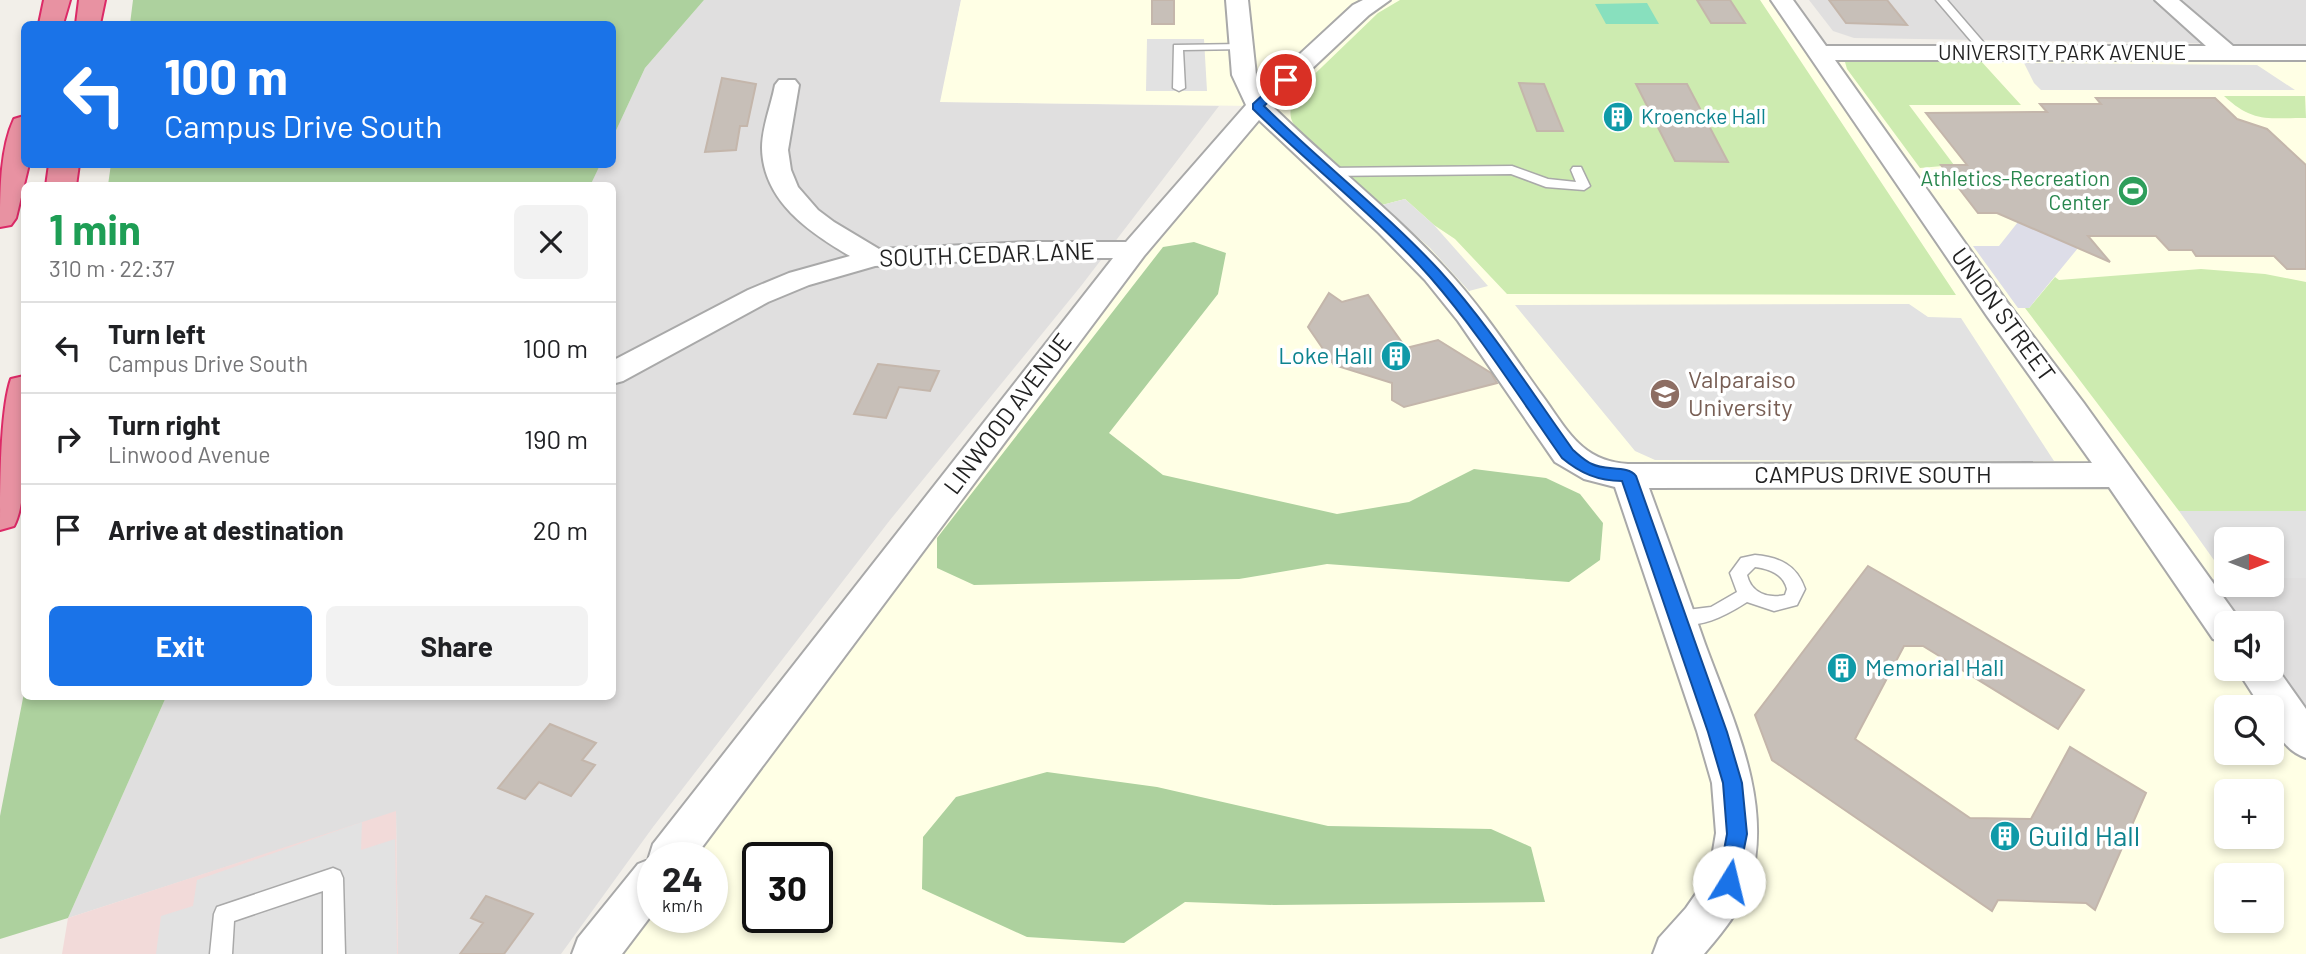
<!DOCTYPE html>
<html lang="en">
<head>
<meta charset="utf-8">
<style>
	body { margin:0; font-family:Barlow,sans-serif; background:#f2f2f2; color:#202124; height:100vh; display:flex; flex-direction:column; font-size:26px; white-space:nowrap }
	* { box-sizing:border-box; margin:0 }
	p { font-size:23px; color:#757577 }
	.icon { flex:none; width:38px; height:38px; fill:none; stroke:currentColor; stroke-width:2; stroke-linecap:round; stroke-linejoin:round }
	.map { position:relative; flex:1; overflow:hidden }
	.side { position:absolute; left:21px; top:182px; width:595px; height:518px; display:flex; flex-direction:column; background:#fff; border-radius:10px; box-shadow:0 4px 10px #0003 }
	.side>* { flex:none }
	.banner { position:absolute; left:21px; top:21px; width:595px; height:147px; border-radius:10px; box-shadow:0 4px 10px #0003; background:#1a73e8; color:#fff; overflow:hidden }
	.needle { width:46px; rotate:90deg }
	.tools { position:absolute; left:2214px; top:527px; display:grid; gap:14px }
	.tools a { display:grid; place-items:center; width:70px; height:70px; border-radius:10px; background:#fff; box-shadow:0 4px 10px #0003; font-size:35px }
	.speed { position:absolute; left:637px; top:842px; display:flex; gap:14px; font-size:35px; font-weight:700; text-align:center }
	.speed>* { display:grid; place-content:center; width:91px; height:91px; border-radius:50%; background:#fff; box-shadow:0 4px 10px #0003; line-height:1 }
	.speed small { font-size:18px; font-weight:400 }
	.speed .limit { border:4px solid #111; border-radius:10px; background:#fff; color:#111 }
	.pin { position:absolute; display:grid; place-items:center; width:60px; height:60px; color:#fff; margin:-30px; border:4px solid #fff; border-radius:50%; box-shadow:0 2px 7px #0007 }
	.me { position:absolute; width:77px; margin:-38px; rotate:9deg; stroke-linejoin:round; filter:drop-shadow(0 0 5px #0008) }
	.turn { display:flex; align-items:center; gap:24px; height:147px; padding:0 28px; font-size:32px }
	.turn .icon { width:91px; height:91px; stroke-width:2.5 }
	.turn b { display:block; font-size:49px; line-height:60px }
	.round { display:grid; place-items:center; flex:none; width:74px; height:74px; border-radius:10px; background:#f2f2f2 }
	.head { display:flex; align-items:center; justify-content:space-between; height:119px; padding:0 28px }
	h1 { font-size:42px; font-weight:700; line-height:52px; color:#1e9e55 }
	.button { display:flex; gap:14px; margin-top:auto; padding:14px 28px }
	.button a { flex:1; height:80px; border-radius:10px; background:#1a73e8; color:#fff; font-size:28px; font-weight:700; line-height:80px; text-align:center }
	.button a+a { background:#f2f2f2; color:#202124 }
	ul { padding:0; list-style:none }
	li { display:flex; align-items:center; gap:21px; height:91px; padding:0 28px; border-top:2px solid #e0e0e0 }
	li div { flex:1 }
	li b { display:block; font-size:26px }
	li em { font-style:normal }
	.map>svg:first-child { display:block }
	.residential { fill:#e0dfdf }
	.commercial { fill:#f2dad9 }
	.education { fill:#ffffe5; fill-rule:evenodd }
	.grass { fill:#cdebb0 }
	.forest { fill:#add19e }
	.pitch { fill:#88e0be }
	.parking { fill:#e2e2e2 }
	.plaza { fill:#dddde8 }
	.building { fill:#c7bfb8; stroke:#c4b6ab; stroke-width:2 }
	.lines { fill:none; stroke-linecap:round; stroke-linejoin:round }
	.lane-casing { stroke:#a9a9a9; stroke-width:3 }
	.street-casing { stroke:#a9a9a9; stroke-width:4 }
	.highway-casing { stroke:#dc2a67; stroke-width:4 }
	.lane { fill:#fff; fill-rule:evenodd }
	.street { fill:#fff; fill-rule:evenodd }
	.highway { fill:#e892a2; fill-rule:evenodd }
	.route { fill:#1a73e8; stroke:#114b97; stroke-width:2 }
	.labels { text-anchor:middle; stroke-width:7; stroke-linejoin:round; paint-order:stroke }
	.far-street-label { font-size:21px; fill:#222; stroke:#fff }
	.far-culture-label { font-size:21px; fill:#0d838f; stroke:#fff; text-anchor:start }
	.far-leisure-label { font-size:21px; fill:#27864d; stroke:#fff; text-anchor:end }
	.street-label { font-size:24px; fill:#222; stroke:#fff }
	.culture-label { font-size:24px; fill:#0d838f; stroke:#fff; text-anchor:end }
	.education-label { font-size:24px; fill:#785e54; stroke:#fff; text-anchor:start }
	.near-culture-label { font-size:28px; fill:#0d838f; stroke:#fff; text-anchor:start }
</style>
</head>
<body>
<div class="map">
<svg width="2306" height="954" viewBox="0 0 2306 954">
	<rect width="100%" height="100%" fill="#f2efe9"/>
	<!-- residential -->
	<path class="residential" d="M704 0H961L941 102 1219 106 1081 286 890 520 653 827 561 954H398L396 812 68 918 166 697 612 696V186L590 185 600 165 612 164 613 137 645 68Z
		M1809 0H2306V45L1854 38 1833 31Z
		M2272 578H2306V741L2272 668V623H2226L2192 579H2226V584H2272Z"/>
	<!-- commercial -->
	<path class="commercial" d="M396 811 398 954H62L68 918Z"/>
	<!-- education -->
	<path class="education" d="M961 0H1782L1819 53H2306V578H2272V539H2226V579H2193L2226 628V668L2255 669 2306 741V954H594L653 878V917H712V858L668 857 1256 106 940 102ZM2226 707H2272V752H2226ZM2226 791H2272V836H2226ZM758 858H817V917H758ZM2226 875H2272V920H2226Z"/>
	<!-- grass -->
	<path class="grass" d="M1400 0H1760L1956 295 1507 294 1455 239 1434 225 1405 199 1382 205C1363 189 1296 139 1291 118 1289 109 1293 100 1296 92L1378 13Z
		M1850 60H1980L2021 105H1909L1954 165 1920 168 1847 69 1845 62Z
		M2224 96H2305L2306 118C2268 118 2253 123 2224 96Z
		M2201 269 2265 274 2306 282V511H2179L2025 308H2029L2055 277 2059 280Z"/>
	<!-- forest -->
	<path class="forest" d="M133 0H704L645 68 613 137 612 24H130Z
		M111 164H600V165L590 186 108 185Z
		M1194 242 1226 253 1218 294 1109 433 1163 475 1337 514 1409 502 1474 469 1546 478 1580 494 1603 523 1600 560 1569 582 1327 564 1239 579 974 585 937 568V538L1163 247Z
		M24 693V696L166 697 68 918 0 939V816Z
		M1047 772 1157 787 1328 826 1491 829 1531 847 1545 902 1274 905 1185 902 1124 943 1027 937 922 889 923 837 956 797Z"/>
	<!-- pitch -->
	<path class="pitch" d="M1647 3 1659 24H1606L1595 4Z"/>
	<!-- parking -->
	<path class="parking" d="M1147 39H1204L1207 91H1146Z
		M2024 63 2257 65 2295 90H2041L2034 83Z
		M1405 199 1434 225 1488 286 1469 291 1430 248 1382 205Z
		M1909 304 1928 317 1961 318 2054 461 1655 460 1635 451 1515 305Z
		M2179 511H2306V578H2272V539H2226V577Z
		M362 822 361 850 395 839 397 954H156L161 916 193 906 197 880Z"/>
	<!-- plaza -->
	<path class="plaza" d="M2018 222 2078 248 2029 308H2018L1973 246H1999Z"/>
	<!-- building -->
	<path class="building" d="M1152 0H1174V24H1152Z
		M1697 0H1730L1745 23H1711Z
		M1829 0H1887L1907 25 1846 23Z
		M722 78 756 84 747 126H740L736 150 705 152Z
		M1519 83 1544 84 1563 131H1537Z
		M1636 84H1687L1728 162 1675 161Z
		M2096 98H2215L2237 119 2267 129 2306 165V269H2287L2274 256H2196L2192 250H2169L2156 236H2088L2110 262 1997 213H1978L1941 165H1967L1926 113 2047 112 2040 104H2101Z
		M1329 293 1342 302 1368 295 1406 348 1438 340 1491 373 1497 383 1404 407 1392 400V383L1334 365 1308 327Z
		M878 364 939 371 930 391 899 387 886 418 854 414Z
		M1868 566 2084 690 2058 729 1923 646H1904L1855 739 1970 818 2031 819 2070 747 2146 793 2095 910 2086 903 1998 900 1992 911 1772 760 1755 715Z
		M550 724 596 743 582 760 595 765 571 796 539 782 525 799 498 788Z
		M486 896 533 914 504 954H460L483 923 471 918Z"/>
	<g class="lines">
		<!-- lane casing -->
		<g class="lane-casing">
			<path id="lane" d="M1936 0H1947L1991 51V55H1983Z
				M1242 44 1247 47 1246 49 1183 50 1185 88 1179 91 1173 88 1174 45Z
				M1512 166 1548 179 1576 182 1571 170 1573 167H1581L1590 186 1584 190 1546 187 1511 174 1325 176 1319 172 1325 168Z
				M1755 555C1779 557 1797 565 1805 589L1797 605 1774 611 1747 602C1725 616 1698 631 1671 622L1668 617 1671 612 1711 607 1737 592 1730 573 1741 558ZM1755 567C1770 569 1783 574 1787 589L1785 595C1768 599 1751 593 1747 575Z
				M333 868 340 871 343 878 345 954H323V891L234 921 232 954H210L214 914 217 907Z"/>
		</g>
		<!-- street casing -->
		<g class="street-casing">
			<path id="street" d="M1226 0H1248L1256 75 1262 89 1353 5 1363 0H1390L1369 15 1272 106C1328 161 1390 209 1444 267 1480 305 1510 351 1541 394 1567 429 1580 461 1628 464L2092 463 1987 316 1771 0H1793L1826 46H2206L2155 0H2179L2233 46H2306V60H1835L2007 302 2083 402 2242 623H2226V643L2213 639 2109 487 1649 488C1668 540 1687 592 1705 644 1732 718 1774 802 1750 882 1743 908 1721 934 1704 954H1653L1659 938 1686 908 1709 875 1716 833 1712 783 1697 731 1615 487 1584 479 1555 462 1458 321 1425 280 1379 233 1259 120 1144 256 694 858H653V913L622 954H572L578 938 638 864 648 860 653 844 1113 258H1028L875 266 809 285 768 302 623 381 612 384V361L748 290 789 273 850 256C809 232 763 201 762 148 762 127 771 106 775 85L779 80H795L799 85 788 150 791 170 798 187 818 210 834 222 879 249 1028 242H1126L1246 105 1232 75Z
				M2272 661 2306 709V758C2285 751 2272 730 2272 707H2261L2236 668H2272Z"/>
		</g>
		<!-- highway casing -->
		<g class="highway-casing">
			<path id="highway" d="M44 0H70L63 24H39Z
				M79 0H105L100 24H76Z
				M24 116V164H29L16 218 11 225 0 227C0 193 0 149 14 119Z
				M49 164H79L76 186H46Z
				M24 376C27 409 29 498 14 526L0 530C0 491 0 411 11 379Z"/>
		</g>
		<!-- lane -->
		<use href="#lane" class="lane"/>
		<!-- street -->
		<use href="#street" class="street"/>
		<!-- highway -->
		<use href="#highway" class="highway"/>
	</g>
	<!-- route -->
	<path class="route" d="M1282 77 1292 80 1264 106C1321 162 1385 212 1439 270 1489 325 1530 390 1573 450 1579 455 1585 461 1592 464 1605 471 1628 465 1636 476L1727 732 1742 783 1747 834 1736 889 1729 892 1722 889 1718 882 1727 834 1723 783 1708 732 1622 481C1598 481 1580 473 1562 458 1519 397 1479 333 1430 277 1376 216 1311 166 1253 109V104Z"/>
	<!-- icons -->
	<defs>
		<g id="building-disc" transform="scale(1.575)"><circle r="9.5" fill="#0f9aa8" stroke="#fff"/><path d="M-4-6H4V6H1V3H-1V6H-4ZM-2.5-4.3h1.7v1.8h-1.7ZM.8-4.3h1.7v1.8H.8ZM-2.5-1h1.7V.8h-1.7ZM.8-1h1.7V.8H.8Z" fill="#fff"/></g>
		<g id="stadium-disc" transform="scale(1.575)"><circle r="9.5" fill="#2e9e5b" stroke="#fff"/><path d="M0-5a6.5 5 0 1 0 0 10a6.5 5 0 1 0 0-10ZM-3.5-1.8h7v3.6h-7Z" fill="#fff"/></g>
		<g id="university-disc" transform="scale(1.575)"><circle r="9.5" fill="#8d6e63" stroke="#fff"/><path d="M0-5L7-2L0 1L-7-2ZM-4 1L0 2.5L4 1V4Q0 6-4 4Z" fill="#fff"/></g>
	</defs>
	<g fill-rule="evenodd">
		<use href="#building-disc" x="1618" y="117"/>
		<use href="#stadium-disc" x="2133" y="191"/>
		<use href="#building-disc" x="1396" y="356"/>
		<use href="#university-disc" x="1665" y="394"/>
		<use href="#building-disc" x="1842" y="668"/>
		<use href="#building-disc" x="2005" y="836"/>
	</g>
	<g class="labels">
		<!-- far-street labels -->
		<g class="far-street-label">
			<text x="2062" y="60">UNIVERSITY PARK AVENUE</text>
		</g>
		<!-- far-culture labels -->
		<g class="far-culture-label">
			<text x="1641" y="124">Kroencke Hall</text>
		</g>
		<!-- far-leisure labels -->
		<g class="far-leisure-label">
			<text x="2110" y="186">Athletics-Recreation<tspan x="2110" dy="24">Center</tspan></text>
		</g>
		<!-- street labels -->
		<g class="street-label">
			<text transform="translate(987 255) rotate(-2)" y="8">SOUTH CEDAR LANE</text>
			<text transform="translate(2003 315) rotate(54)" y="8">UNION STREET</text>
			<text transform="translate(1008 414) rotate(-53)" y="8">LINWOOD AVENUE</text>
			<text x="1873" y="483">CAMPUS DRIVE SOUTH</text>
		</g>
		<!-- culture labels -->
		<g class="culture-label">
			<text x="1373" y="364">Loke Hall</text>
			<text x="1865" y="676" text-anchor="start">Memorial Hall</text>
		</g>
		<!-- education labels -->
		<g class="education-label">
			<text x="1688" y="388">Valparaiso<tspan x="1688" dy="28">University</tspan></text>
		</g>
		<!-- near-culture labels -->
		<g class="near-culture-label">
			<text x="2028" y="846">Guild Hall</text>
		</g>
	</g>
</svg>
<div class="tools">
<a><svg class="needle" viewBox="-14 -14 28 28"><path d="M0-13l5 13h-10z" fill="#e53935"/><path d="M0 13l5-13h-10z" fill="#757577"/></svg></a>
<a><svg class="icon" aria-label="sound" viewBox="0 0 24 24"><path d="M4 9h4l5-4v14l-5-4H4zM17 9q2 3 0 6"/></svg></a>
<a><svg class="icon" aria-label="search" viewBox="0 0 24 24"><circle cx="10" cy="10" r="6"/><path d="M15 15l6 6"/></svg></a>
<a>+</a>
<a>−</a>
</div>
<div class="speed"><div>24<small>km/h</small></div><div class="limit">30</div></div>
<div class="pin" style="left:1286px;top:80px;background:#d93025"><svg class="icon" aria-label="arrive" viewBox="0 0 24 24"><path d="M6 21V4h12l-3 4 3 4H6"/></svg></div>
<svg class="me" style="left:1729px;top:882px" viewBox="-20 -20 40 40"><circle r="19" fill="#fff"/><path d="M0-13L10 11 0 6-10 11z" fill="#1a73e8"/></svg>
<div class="banner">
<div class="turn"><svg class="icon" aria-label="left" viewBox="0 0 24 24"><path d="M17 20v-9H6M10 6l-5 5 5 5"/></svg><div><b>100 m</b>Campus Drive South</div></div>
</div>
<section class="side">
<div class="head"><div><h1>1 min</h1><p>310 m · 22:37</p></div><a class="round"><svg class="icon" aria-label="close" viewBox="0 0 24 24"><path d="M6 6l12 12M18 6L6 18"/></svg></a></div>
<ul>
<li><svg class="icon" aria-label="left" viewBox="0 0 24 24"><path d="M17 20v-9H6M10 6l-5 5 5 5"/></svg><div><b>Turn left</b><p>Campus Drive South</p></div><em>100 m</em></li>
<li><svg class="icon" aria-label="right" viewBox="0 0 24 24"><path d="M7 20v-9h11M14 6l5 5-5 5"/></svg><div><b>Turn right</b><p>Linwood Avenue</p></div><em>190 m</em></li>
<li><svg class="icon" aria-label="arrive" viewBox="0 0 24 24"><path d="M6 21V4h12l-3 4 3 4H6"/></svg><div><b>Arrive at destination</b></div><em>20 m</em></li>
</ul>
<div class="button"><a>Exit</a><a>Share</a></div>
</section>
</div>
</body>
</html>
